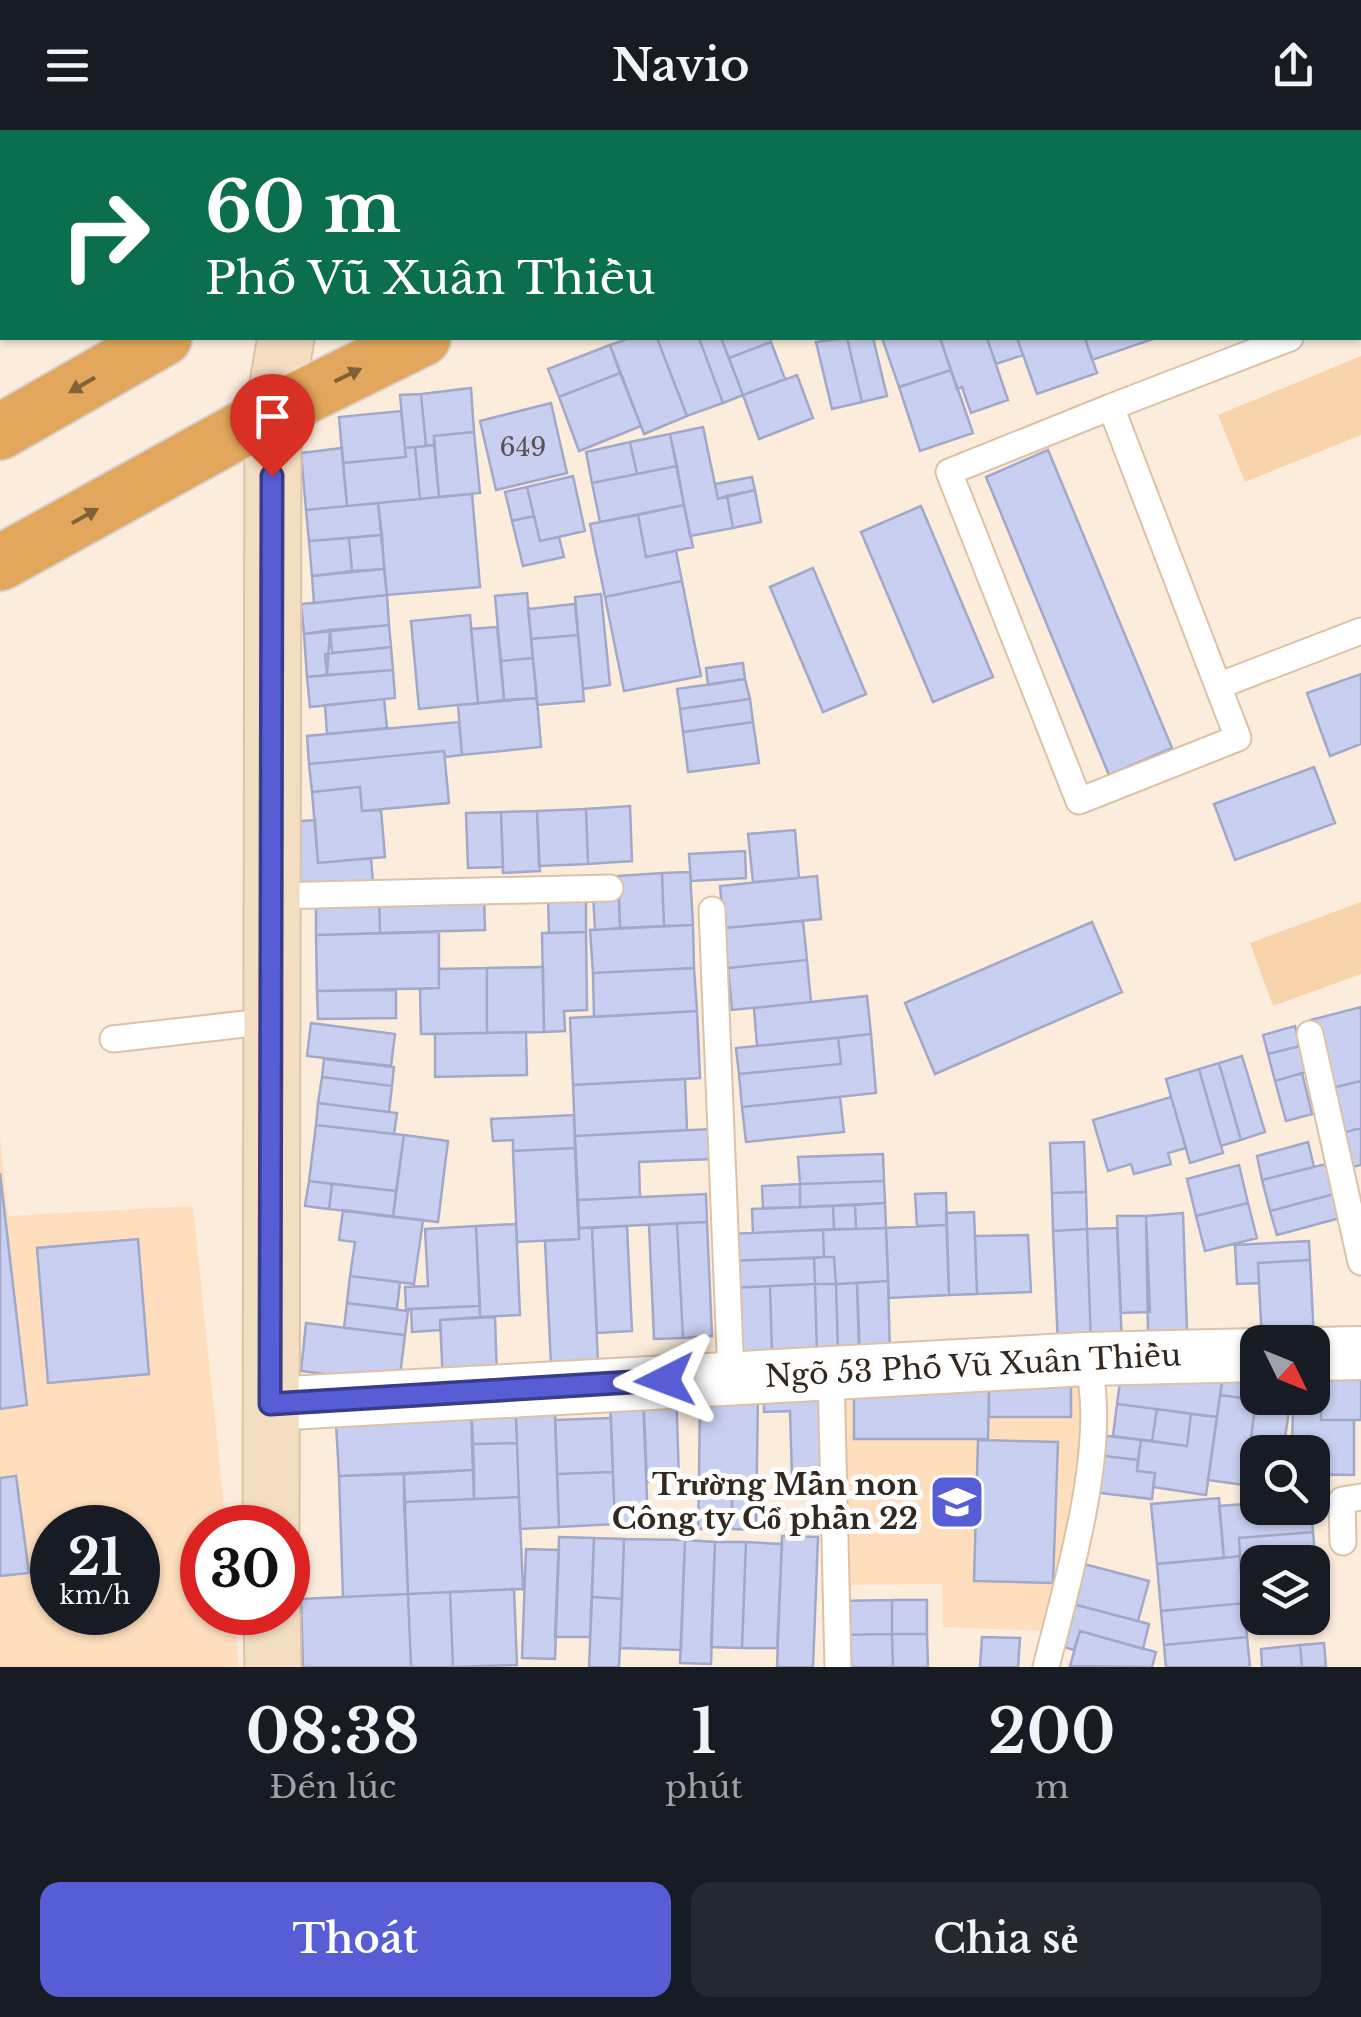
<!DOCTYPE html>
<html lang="vi">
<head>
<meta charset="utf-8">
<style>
	body { margin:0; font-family:"Libre Baskerville",serif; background:#242831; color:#f1f3f6; height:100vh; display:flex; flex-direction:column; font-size:38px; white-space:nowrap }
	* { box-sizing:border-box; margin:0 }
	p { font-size:32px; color:#9ea1a6 }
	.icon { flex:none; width:55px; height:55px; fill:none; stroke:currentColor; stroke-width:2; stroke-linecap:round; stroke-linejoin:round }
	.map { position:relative; height:1537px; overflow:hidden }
	.sheet { display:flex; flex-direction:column; background:#171b24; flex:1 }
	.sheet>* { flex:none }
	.top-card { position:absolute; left:0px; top:0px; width:1362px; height:210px; box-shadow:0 2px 8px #0004; background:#0b6e4f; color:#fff; overflow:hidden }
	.needle { width:65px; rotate:133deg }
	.fabs { position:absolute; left:1240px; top:1195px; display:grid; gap:20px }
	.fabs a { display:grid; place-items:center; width:90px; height:90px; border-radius:20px; background:#171b24; box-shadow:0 2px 8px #0004; font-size:50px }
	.speed { position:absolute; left:30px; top:1375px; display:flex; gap:20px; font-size:50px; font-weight:700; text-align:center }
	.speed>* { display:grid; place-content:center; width:130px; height:130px; border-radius:50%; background:#171b24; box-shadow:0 2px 8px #0004; line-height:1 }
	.speed small { font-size:25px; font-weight:400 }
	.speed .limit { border:15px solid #d22; background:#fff; color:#111 }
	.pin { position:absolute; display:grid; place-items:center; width:85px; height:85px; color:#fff; margin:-102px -42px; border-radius:50% 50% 50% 0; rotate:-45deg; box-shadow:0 0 10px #0007 }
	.pin .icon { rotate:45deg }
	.me { position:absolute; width:110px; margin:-55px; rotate:267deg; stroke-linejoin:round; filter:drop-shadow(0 0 8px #0008) }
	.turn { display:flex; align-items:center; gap:35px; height:210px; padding:0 40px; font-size:45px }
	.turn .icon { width:130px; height:130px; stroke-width:2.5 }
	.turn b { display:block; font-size:70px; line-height:85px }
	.eta { display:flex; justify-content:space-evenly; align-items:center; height:170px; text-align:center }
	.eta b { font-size:60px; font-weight:600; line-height:70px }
	.action { display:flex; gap:20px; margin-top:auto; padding:20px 40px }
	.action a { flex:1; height:115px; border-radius:20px; background:#575dd4; color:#fff; font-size:40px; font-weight:600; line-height:115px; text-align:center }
	.action a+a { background:#242831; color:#f1f3f6 }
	header { display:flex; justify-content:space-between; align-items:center; height:130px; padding:0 40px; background:#171b24; font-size:45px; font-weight:600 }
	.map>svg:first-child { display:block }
	.built { fill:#fedebd; fill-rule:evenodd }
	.green { fill:#f8d4ad }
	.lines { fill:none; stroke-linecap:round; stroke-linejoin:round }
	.canal { stroke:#f4b66f; stroke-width:48 }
	.building { fill:#c8cff0; stroke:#a2a8c8; stroke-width:2.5 }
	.service-casing { stroke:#dcc2a7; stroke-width:29 }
	.minor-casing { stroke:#dcc2a7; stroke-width:56 }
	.secondary-casing { stroke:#dcc2a7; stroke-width:59 }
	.trunk-casing { stroke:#d6d4d2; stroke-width:59 }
	.service { stroke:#fff; stroke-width:25 }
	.minor { stroke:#fff; stroke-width:52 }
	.secondary { stroke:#f4dec2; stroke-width:55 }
	.trunk { stroke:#e2a75c; stroke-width:55 }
	.rail-casing { stroke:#998c7f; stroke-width:11 }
	.rail { stroke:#fdfdfd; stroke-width:8; stroke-dasharray:22; stroke-linecap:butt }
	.oneway { fill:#81613a }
	.route-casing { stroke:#393c8a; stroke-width:25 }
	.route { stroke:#575dd4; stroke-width:18 }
	.labels { text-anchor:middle; stroke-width:10; stroke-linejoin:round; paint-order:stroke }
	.number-label { font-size:25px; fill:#585252 }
	.street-label { font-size:30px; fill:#32281e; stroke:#fdfdfd }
	.poi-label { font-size:30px; font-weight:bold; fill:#32281e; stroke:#fdfdfd; text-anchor:end }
</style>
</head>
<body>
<header><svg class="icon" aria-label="menu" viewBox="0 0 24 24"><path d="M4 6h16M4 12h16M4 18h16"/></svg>Navio<svg class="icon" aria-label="share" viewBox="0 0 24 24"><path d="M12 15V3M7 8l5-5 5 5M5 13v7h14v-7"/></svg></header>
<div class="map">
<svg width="1361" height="1537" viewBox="0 0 1361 1537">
	<rect width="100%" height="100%" fill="#fcecdc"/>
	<!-- built -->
	<path class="built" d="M0 1006 8 1086 193 1076 226 1397 202 1398V1482L234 1483 239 1537H0ZM52 1398H138V1482H52Z
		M836 1254H1082L1086 1290 1078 1357 1047 1501 943 1497 942 1454 840 1455Z"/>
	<!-- green -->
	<path class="green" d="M1361 226V305L1245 352 1218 285Z
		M1361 772V844L1273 876 1250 813Z"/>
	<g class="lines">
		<!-- canal -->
		<path class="canal" d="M66 2 70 0
			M0 41 2 39"/>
	</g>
	<!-- building -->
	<path class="building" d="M630 208H657L687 286 644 304 610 215Z
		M657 208H699L723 273 687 286Z
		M699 208H721L743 265 723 273Z
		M721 208H770L771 212 729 228Z
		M847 208 862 272 832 279 816 212Z
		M847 208H873L887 266 862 272Z
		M882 208H940L951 240 899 257Z
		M940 208H987L1008 270 971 283 962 257 957 259Z
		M987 208H1017L1023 225 996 234Z
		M1017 208H1085L1097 243 1037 264Z
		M1085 208H1152L1153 209 1092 230Z
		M771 212 785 249 743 265 729 228Z
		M610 215 620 243 559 267 548 239Z
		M951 240 973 303 920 321 899 257Z
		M620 243 641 296 579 321 559 267Z
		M797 245 813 288 759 309 743 265Z
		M471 258 474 302 434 306V315L426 316 421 264Z
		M421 264 426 316 405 318 400 265Z
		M551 273 567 343 496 360 480 291Z
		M401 281 406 327 343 333 339 287Z
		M703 297 718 369 727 366 733 398 690 406 670 304Z
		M474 302 480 363 439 367 434 306Z
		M670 304 677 336 637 344 630 312Z
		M630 312 637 344 592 353 586 322Z
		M434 315 439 367 420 369 415 317Z
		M415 317 420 369 347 376 343 333 406 327 405 318Z
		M342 318 347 376 306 380 301 323Z
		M1048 320 1172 618 1109 645 986 347Z
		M677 336 684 375 600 392 592 353Z
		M573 346 585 401 540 411 527 357Z
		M752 347 755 360 718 369 715 354Z
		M527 357 534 386 512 391 505 362Z
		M755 360 761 392 733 398 727 366Z
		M472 364 480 457 387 465 378 373Z
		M378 373 382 405 309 411 306 380Z
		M684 375 693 417 646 427 638 385Z
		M921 376 993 547 933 572 861 402Z
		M638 385 646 427 676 421 682 451 605 467 590 394Z
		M534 386 540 411 559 407 564 427 523 436 512 391Z
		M382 405 384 439 352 441 349 408Z
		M349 408 352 441 312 446 309 411Z
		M813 438 866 564 823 582 770 457Z
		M384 439 387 465 314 473 312 446Z
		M682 451 701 546 624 561 605 467Z
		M527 463 533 528 501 531 495 466Z
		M601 464 610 555 583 559 575 467Z
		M387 465 389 495 304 504 301 474Z
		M575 474 578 505 531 509 528 479Z
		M470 485 478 573 419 579 411 491Z
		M389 495 391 517 332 523 330 500Z
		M497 497 504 570 478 573 471 499Z
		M330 500 327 545 307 547 304 504Z
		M578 505 584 571 537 575 531 509Z
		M391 517 393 540 327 545 325 524Z
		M533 528 537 568 504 570 501 531Z
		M743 533 745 549 708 555 706 538Z
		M393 540 395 568 310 577 307 547Z
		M1361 544V614L1330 626 1307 563Z
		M745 549 750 569 680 579 677 559Z
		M537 568 541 617 462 625 458 575Z
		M384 569 387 598 327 604 325 575Z
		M750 569 753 592 683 602 680 579Z
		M459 592 462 625 445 627 444 621 309 634 307 606Z
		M753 592 759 633 688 642 683 602Z
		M444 621 449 673 362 681 360 657 312 662 309 634Z
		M1314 637 1335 693 1235 730 1214 674Z
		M360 657 362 681 381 680 385 727 318 733 312 662Z
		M630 676 632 731 588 734 586 679Z
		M586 679 588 734 539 736 537 681Z
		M537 681 540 741 503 743 501 682Z
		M501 682 503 737 468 738 466 683Z
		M315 690 318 733 371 728 373 753 284 761 278 693Z
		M795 700 799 748 753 752 748 704Z
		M745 721 746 748 691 751 689 724Z
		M690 742 693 795 664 796 662 743Z
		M662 743 664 796 620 798 618 746Z
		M817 746 821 789 724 798 720 756Z
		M619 763 620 798 595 800 593 764Z
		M484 765 485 800 380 803 379 767Z
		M379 767 380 803 316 805V768Z
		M586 767V802L549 803 548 768Z
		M803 791 807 830 728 838 724 798Z
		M1092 792 1122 862 935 944 905 873Z
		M693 795 694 838 593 843 590 800Z
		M439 802V858L317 861 316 805Z
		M586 802 587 880 564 881 565 901 544 902 542 803Z
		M807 830 811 872 732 880 728 838Z
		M543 837 544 902 487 903V838Z
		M487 838V903L421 904 420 859 439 858V839Z
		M694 838 697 881 594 887 593 843Z
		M396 860V888L318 889 317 861Z
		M867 866 871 904 757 916 754 878Z
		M1361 877V951L1328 959 1311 890Z
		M697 881 700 948 573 955 570 888Z
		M311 893 395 904 391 936 307 926Z
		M1295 896 1300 916 1268 924 1263 905Z
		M526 902 527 945 435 947V904Z
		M871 904 876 963 742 977 739 944 841 934 838 908Z
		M838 908 841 934 739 944 736 918Z
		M1300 916 1307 942 1275 951 1268 924Z
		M1242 926 1265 1002 1241 1010 1219 933Z
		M324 929 394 937 392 956 322 947Z
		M1219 933 1241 1010 1221 1016 1199 939Z
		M1199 939 1223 1023 1190 1033 1166 949Z
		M1302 943 1312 984 1286 991 1275 951Z
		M322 947 392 956 389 982 318 973Z
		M685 949 687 1000 575 1006 573 955Z
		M1361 951V998L1339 1004 1328 959Z
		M840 967 844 1002 746 1012 742 977Z
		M1171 967 1186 1018 1168 1023 1171 1034 1134 1044 1131 1034 1108 1041 1093 990Z
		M318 973 397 983 394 1004 316 995Z
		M574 985 575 1018 513 1021V1010L493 1011 491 989Z
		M316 995 404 1005 396 1061 309 1051Z
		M1361 998V1035L1347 1038 1339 1004Z
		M711 999 712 1029 639 1032 640 1067 578 1070 575 1006Z
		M404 1005 448 1011 438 1092 393 1087Z
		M1084 1012 1086 1062 1052 1063 1050 1013Z
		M1308 1012 1314 1037 1262 1050 1257 1026Z
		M575 1018 579 1109 517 1112 513 1021Z
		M883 1024 884 1051 800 1054 798 1027Z
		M1326 1034 1334 1064 1270 1081 1262 1050Z
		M1239 1035 1248 1073 1196 1086 1187 1049Z
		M0 1043 27 1275 0 1279Z
		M309 1051 332 1054 329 1079 305 1076Z
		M884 1051 885 1073 800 1077V1054Z
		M332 1054 396 1061 393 1087 329 1079Z
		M800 1054V1077L763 1078 762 1056Z
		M1086 1062 1087 1099 1053 1101 1052 1063Z
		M946 1063 947 1095 917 1096 915 1064Z
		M706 1064 707 1092 579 1098 578 1070Z
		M1334 1064 1340 1088 1277 1105 1270 1081Z
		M885 1073 886 1098 856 1099 855 1075Z
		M1248 1073 1257 1108 1205 1121 1196 1086Z
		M855 1075 856 1099H834L833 1076Z
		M833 1076 834 1099 753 1103 752 1079Z
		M343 1080 423 1090 414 1154 350 1146 355 1112 339 1110Z
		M974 1082 977 1164 949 1165 946 1083Z
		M1183 1083 1187 1201 1148 1202 1146 1086Z
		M1117 1086H1146L1150 1182 1121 1183Z
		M707 1092 712 1206 683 1208 677 1093Z
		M677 1093 683 1208 654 1209 649 1095Z
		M516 1094 520 1185 480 1187 476 1096Z
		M947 1095 949 1165 889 1168 886 1098Z
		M476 1096 480 1176 406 1179 405 1157 428 1156 425 1099Z
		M627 1096 632 1201 597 1203 592 1098Z
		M579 1098H592L598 1233 551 1235 545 1111 579 1109Z
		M886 1098 888 1151 836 1154 834 1127H824L823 1100Z
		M1117 1098 1122 1214 1091 1215 1087 1099Z
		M1087 1099 1091 1215 1058 1216 1053 1101Z
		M823 1100 824 1127 730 1131 729 1104Z
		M1028 1105 1031 1162 977 1164 975 1106Z
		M138 1109 149 1244 48 1253 37 1118Z
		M1309 1111 1310 1130 1258 1133 1259 1153 1237 1154 1235 1115Z
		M824 1127H834L836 1154H815L814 1128Z
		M814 1128 815 1154 731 1158 730 1131Z
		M1310 1130 1314 1209 1262 1212 1258 1133Z
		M350 1146 400 1152 397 1179 347 1173Z
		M888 1151 890 1224 860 1225 857 1153Z
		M857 1153 859 1221 838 1222 836 1154Z
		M815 1154 817 1223 772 1225 770 1156Z
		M815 1154H836L838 1222 817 1223Z
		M770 1156 772 1225 733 1227 731 1158Z
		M347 1173 408 1181 405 1205 344 1198Z
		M480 1176V1187L440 1190 441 1200 412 1202 411 1179Z
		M495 1187 497 1249 443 1251 440 1190Z
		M306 1193 405 1205 399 1253 301 1241Z
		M1123 1230 1225 1232 1217 1287 1117 1274Z
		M1322 1231H1361V1290H1321Z
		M1225 1232 1258 1236V1268H1291L1290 1274 1220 1265Z
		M823 1247 826 1346H792L790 1281 764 1282V1249Z
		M1071 1254V1287H989V1255Z
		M854 1255H989L988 1309H854Z
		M676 1257 679 1350 647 1352 643 1259Z
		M700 1264H758L756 1400 732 1399V1350L699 1349Z
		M1220 1265 1256 1270 1245 1355 1208 1350Z
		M515 1267 517 1313 472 1314 471 1269Z
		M471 1269 474 1340 339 1346 335 1275Z
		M643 1269 648 1393 615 1394 610 1271Z
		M1256 1270 1290 1274 1283 1322H1258V1357L1245 1355Z
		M1117 1274 1157 1279 1152 1311 1113 1306Z
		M1293 1278 1321 1279V1290H1354V1345L1312 1344V1322H1292Z
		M1157 1279 1191 1284 1187 1316 1152 1311Z
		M555 1281 559 1397 520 1399 516 1283Z
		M1191 1284 1217 1287 1206 1365 1153 1357 1155 1343 1137 1341 1141 1310 1187 1316Z
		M611 1288 613 1342 557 1344 555 1290Z
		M1099 1305 1141 1310 1138 1330 1096 1325Z
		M978 1310 1058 1312 1053 1453 974 1451Z
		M517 1313 519 1367 474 1369 472 1314Z
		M1096 1325 1138 1330 1137 1341 1155 1343 1152 1369 1091 1362Z
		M474 1340V1369L404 1372V1344Z
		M613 1342 615 1394 559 1397 557 1344Z
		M404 1344 408 1464 343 1467 339 1346Z
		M1312 1344 1326 1345V1365H1312Z
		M16 1346 29 1443 0 1446V1348Z
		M699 1349 732 1350V1399H698Z
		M519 1367 523 1459 408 1464 404 1372Z
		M1219 1368 1224 1428 1157 1434 1151 1374Z
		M1258 1373V1378H1311L1313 1402 1239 1408 1240 1426 1224 1428 1219 1376Z
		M1313 1402 1316 1437 1312 1432H1258V1443L1241 1444 1239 1408Z
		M782 1406 818 1407 813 1537H777Z
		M559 1407 594 1408 590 1507H555Z
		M594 1408 624 1409 622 1469 592 1467Z
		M624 1409 685 1410 681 1520 620 1518Z
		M685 1410 715 1412 711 1534 680 1533Z
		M715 1412H746L742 1518 711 1517Z
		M746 1412 782 1414 777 1518H742Z
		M526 1419 559 1420 555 1529 522 1528Z
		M1240 1426 1244 1473 1161 1481 1157 1434Z
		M1080 1433 1149 1451 1138 1491 1069 1473Z
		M514 1459 517 1535 453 1537 450 1462Z
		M450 1462 453 1537H411L408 1464Z
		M408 1464 411 1537H303L301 1469Z
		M592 1467 622 1469 619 1537H589Z
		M892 1470V1504L839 1505V1471Z
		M892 1470H927V1504H892Z
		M1069 1473 1149 1494 1143 1519 1080 1501 1074 1520 1057 1515Z
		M1244 1473 1247 1507 1164 1515 1161 1481Z
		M1080 1501 1156 1522 1152 1537 1070 1536Z
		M892 1504 893 1537H840L839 1505Z
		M892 1504H927L928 1537H893Z
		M982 1507 1020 1508 1018 1537H980Z
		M1247 1507 1250 1537H1166L1164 1515Z
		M1324 1513 1326 1537H1302L1300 1515Z
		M1300 1515 1302 1537H1262L1261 1519Z"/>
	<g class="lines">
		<!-- service casing -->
		<g class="service-casing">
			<path id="service" d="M337 2 342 0
				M0 177 2 176
				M1360 180H1361
				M1290 208 1111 277 1218 556 1361 501
				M1111 277 949 342 1079 671 1238 608 1218 556
				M272 766 610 758
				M712 780 731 1247
				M1310 904 1361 1132
				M113 909 271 891
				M831 1243 838 1537
				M1343 1412 1342 1370 1361 1367
				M1046 1537C1066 1457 1112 1306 1086 1229"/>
		</g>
		<!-- minor casing -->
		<g class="minor-casing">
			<path id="minor" d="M1312 1224 1361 1223
				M270 1274 1086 1229 1258 1225"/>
		</g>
		<!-- secondary casing -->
		<g class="secondary-casing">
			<path id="secondary" d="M303 0V2
				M271 1398 273 282 286 208
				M272 1482 273 1537"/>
		</g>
		<!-- trunk casing -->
		<g class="trunk-casing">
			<path id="trunk" d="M594 2 600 0
				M938 2 945 0
				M0 302 164 208
				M0 433 273 282 423 208"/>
		</g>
		<!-- service -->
		<use href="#service" class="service"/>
		<!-- minor -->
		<use href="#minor" class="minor"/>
		<!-- secondary -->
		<use href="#secondary" class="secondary"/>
		<!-- trunk -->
		<use href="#trunk" class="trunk"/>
		<!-- rail casing -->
		<g class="rail-casing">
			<path id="rail" d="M408 2 413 0
				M0 200 2 199"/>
		</g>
		<!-- rail -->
		<use href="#rail" class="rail"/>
	</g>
	<!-- one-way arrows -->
	<defs><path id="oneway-solid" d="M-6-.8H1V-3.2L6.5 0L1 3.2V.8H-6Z" transform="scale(2.5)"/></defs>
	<g class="oneway">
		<use href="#oneway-solid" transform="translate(348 245) rotate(-26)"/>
		<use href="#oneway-solid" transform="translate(82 255) rotate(150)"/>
		<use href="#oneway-solid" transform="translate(85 386) rotate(-29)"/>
	</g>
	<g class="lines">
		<!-- route casing -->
		<g class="route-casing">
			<path id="route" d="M272 346 270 1274 665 1250"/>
		</g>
		<!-- route -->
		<use href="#route" class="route"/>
	</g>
	<!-- icons -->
	<defs>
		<g id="school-square" transform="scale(2.875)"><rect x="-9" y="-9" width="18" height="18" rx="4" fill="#575dd4" stroke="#fdfdfd"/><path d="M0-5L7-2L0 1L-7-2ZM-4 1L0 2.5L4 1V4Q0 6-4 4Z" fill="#fff"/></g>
	</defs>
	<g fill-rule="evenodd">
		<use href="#school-square" x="957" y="1372"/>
	</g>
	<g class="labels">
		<!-- number labels -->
		<g class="number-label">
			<text x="523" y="326">649</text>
		</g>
		<!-- street labels -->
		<g class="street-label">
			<text transform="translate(973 1236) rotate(-3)" y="10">Ngõ 53 Phố Vũ Xuân Thiều</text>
		</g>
		<!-- poi labels -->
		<g class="poi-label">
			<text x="918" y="1365">Trường Mần non<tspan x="918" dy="34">Công ty Cổ phần 22</tspan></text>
		</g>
	</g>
</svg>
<div class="fabs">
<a><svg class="needle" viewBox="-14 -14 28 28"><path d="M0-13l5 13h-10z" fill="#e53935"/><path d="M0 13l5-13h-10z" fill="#9ea1a6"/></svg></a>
<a><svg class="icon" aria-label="search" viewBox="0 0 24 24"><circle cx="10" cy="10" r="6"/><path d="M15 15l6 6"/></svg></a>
<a><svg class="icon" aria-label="layers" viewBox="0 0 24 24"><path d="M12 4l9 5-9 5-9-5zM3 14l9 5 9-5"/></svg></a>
</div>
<div class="speed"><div>21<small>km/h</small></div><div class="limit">30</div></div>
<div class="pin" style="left:272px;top:346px;background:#d93025"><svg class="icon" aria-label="arrive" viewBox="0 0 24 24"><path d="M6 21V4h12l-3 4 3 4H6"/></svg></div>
<svg class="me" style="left:665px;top:1250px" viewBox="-20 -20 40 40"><path d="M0-17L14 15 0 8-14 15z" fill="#575dd4" stroke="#fff" stroke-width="4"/></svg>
<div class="top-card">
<div class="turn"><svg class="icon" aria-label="right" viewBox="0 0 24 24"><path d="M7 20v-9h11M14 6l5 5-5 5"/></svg><div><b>60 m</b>Phố Vũ Xuân Thiều</div></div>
</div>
</div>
<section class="sheet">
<div class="eta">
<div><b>08:38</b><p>Đến lúc</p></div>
<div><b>1</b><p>phút</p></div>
<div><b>200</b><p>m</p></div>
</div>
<div class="action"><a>Thoát</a><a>Chia sẻ</a></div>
</section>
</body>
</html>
